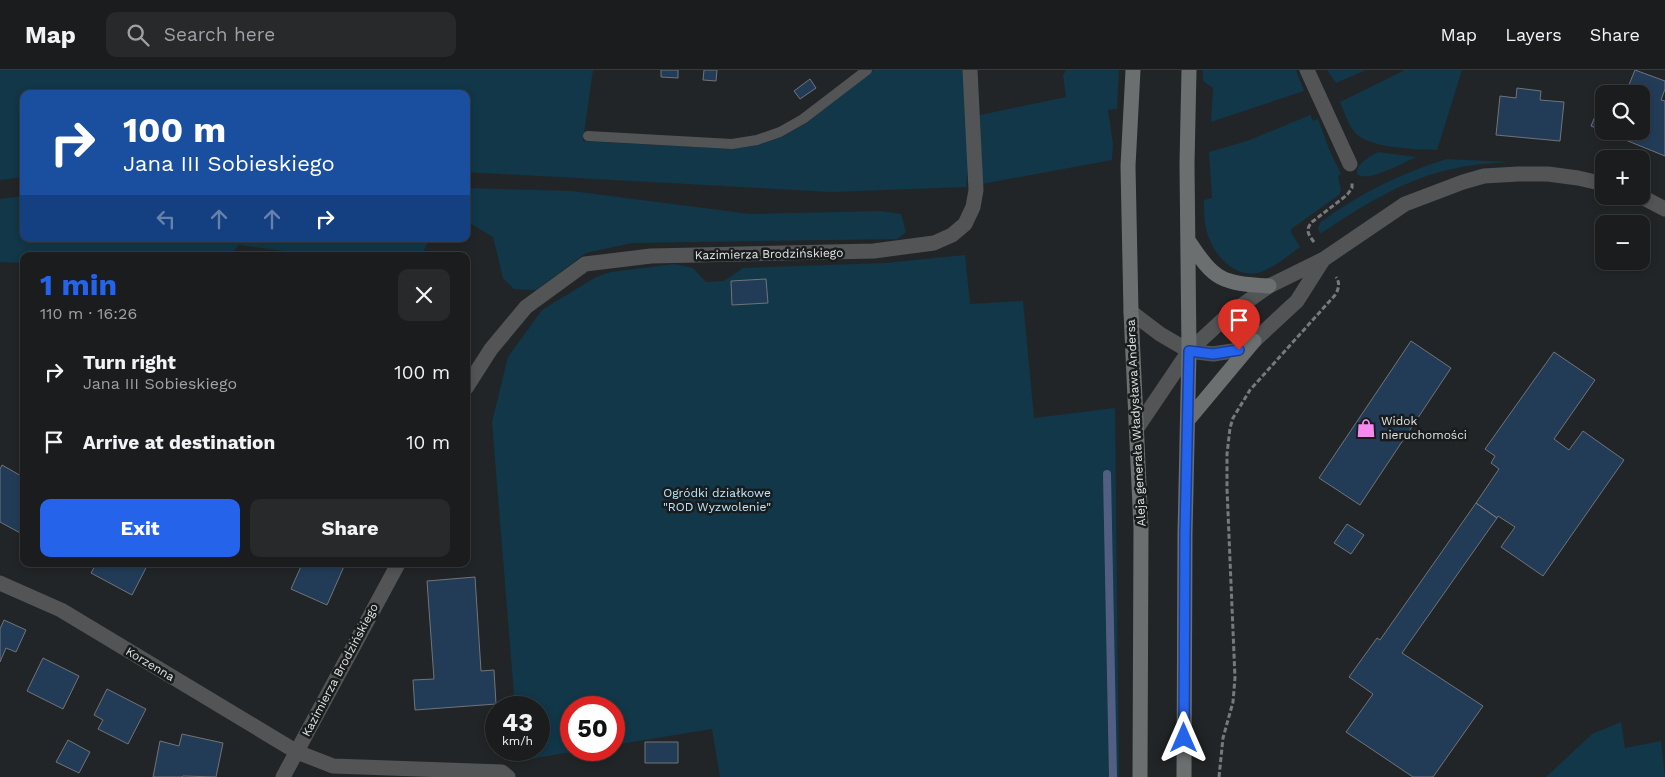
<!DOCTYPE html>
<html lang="en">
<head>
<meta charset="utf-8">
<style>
	body { margin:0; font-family:"Work Sans",sans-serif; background:#27292a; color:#f1f3f6; height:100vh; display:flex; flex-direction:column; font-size:19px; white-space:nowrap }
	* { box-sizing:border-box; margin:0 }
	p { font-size:16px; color:#9fa1a4 }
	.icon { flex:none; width:28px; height:28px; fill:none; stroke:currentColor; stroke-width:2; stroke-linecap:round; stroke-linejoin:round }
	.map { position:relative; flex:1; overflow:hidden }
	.panel { position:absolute; left:20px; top:182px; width:450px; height:315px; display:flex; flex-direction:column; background:#1a1c1d; border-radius:10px; box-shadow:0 2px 8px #0003,0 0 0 1px #383a3b }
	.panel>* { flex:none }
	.guide { position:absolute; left:20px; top:20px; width:450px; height:152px; border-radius:10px; box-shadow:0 2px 8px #0003,0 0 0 1px #383a3b; background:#1a4fa0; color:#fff; overflow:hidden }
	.buttons { position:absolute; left:1595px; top:15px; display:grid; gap:10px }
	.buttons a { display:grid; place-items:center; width:55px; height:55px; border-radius:10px; background:#1a1c1d; box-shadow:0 2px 8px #0003,0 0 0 1px #383a3b; font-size:25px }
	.speed { position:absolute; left:485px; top:626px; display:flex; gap:10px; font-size:25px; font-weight:700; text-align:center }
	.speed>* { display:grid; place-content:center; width:65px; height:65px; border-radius:50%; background:#1a1c1d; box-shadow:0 2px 8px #0003,0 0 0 1px #383a3b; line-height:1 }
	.speed small { font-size:12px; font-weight:400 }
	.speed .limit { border:8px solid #d22; background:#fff; color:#111 }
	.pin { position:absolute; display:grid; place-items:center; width:42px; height:42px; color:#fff; margin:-51px -21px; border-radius:50% 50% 50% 0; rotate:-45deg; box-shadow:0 0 5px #0007 }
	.pin .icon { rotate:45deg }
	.me { position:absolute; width:55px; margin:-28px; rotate:0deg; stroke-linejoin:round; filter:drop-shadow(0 0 4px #0008) }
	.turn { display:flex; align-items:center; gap:18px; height:105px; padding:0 20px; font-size:22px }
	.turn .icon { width:65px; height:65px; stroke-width:2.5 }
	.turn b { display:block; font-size:35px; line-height:42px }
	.lanes { display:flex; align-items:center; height:48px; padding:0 20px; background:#0003; justify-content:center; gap:25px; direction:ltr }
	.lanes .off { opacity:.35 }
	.round { display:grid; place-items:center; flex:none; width:52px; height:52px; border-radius:10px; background:#27292a }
	.overview { display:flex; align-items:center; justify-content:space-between; height:85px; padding:0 20px }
	h1 { font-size:30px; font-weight:700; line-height:38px; color:#2563eb }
	.primary-button { display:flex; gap:10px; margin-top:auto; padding:10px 20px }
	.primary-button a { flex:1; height:58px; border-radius:10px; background:#2563eb; color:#fff; font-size:20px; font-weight:700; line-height:58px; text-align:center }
	.primary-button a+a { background:#27292a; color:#f1f3f6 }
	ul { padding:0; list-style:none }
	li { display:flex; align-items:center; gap:15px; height:70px; padding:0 20px }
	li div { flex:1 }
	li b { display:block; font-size:19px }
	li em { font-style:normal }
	header { display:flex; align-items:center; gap:30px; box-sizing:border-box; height:70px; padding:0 25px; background:#1a1c1d; border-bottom:1px solid #383a3b }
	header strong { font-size:24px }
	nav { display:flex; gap:28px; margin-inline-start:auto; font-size:18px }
	.search { width:350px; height:45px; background:#27292a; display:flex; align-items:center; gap:12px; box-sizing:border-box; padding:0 18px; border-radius:10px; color:#9fa1a4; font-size:19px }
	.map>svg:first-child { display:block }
	.green { fill:#113748 }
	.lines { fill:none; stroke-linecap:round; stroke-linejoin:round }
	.stream { stroke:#535f82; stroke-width:8 }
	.building { fill:#223c58; stroke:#717477 }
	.path { stroke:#77797b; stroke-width:3; stroke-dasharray:5 2.5; stroke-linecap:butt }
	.service { stroke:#535455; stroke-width:10 }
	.minor { stroke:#535455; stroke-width:15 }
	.secondary { stroke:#6c6f70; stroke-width:15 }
	.route-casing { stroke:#184099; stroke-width:12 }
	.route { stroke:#2563eb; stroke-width:9 }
	.labels { text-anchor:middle; stroke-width:5; stroke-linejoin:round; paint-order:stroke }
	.street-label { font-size:12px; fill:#e1e3e4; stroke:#191c1d }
	.poi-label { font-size:12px; fill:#e1e3e4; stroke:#191c1d; text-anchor:start }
	.park-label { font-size:12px; fill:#bee8fe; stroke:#191c1d }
</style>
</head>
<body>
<header>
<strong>Map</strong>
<div class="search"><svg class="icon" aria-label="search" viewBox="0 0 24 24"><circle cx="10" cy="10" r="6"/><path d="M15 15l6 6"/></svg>Search here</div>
<nav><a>Map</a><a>Layers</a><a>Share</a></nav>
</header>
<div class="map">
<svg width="1665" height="707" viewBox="0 0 1665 707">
	<rect width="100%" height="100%" fill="#222527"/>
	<!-- green -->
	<path class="green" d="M0 0H593L583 71 732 79 757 75 782 67 805 54 874 0H964L968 96 966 117 831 122 466 102V24H24V107L0 110Z
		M1066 0H1119L1117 39 1108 40 1113 74 1112 90 982 114 980 45 1066 27 1063 5Z
		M1203 0H1296L1304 21 1211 52 1213 18 1203 11Z
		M1327 0H1366L1336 13Z
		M1405 0H1462L1437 80C1417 79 1364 79 1353 60 1347 52 1344 41 1340 32Z
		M1310 45 1313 51 1318 49 1329 79 1341 104 1338 106 1341 120 1339 125 1291 159V162L1300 177C1288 186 1275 197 1261 202 1238 210 1216 188 1209 168 1204 156 1204 143 1204 130L1212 128 1209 82 1250 70Z
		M1378 82 1416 87C1403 93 1368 113 1357 104 1356 93 1370 87 1378 82Z
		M1447 89 1507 92C1490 94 1473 94 1457 98 1407 107 1362 136 1320 164L1318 158 1321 152C1360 123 1401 103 1447 89Z
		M466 118 572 121 750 144 880 141 901 144 906 162 897 169 632 173 586 183 536 220 514 219 503 208 493 167 466 151Z
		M24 126V169H430L421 186H310L307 184 239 175 229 186H24V193L0 192V129Z
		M965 185 970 234 1023 231 1034 348 1115 338 1119 707H720L712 659 614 675V638H571V680H582L519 691 518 680H539V638L515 637 492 352 508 287 542 240 596 207 611 202 674 194 693 198 706 212 724 211 743 198 885 193Z
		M1621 652 1625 678 1661 671 1665 707H1546L1592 664Z"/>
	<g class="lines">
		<!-- stream -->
		<path class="stream" d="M1107 404 1113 707"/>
	</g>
	<!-- building -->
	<path class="building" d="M661 0H678V8L661 7Z
		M704 0H717L716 11 703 10Z
		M1635 0 1665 11V19L1661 30 1665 31V86L1591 56 1604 25V61H1641V24H1604L1607 17 1622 23 1624 16 1628 17Z
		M810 9 816 18 800 29 794 21Z
		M1517 18 1541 21 1540 30 1564 32 1560 71 1496 65 1500 26 1516 28Z
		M766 209 768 233 732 235 731 211Z
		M1411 271 1451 298 1360 435 1319 408Z
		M1554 282 1595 310 1554 369 1569 380 1583 361 1624 390 1543 506 1501 477 1515 457 1498 446 1497 448 1476 433 1499 399 1491 393 1495 386 1485 379Z
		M2 395 23 407 24 405V465L0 452V399Z
		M1476 433 1497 448 1402 583 1483 636 1433 707H1413L1346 662 1373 624 1349 607 1377 568 1380 570Z
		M1347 454 1364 465 1351 484 1334 473Z
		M96 494H148L132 525 91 503Z
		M302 494H345L327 535 291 519Z
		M475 507 481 601 494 600 496 634 415 640 413 610 434 609 427 511Z
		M4 550 26 560 16 582 6 578 0 592V559Z
		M43 588 79 606 63 639 27 621Z
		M107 619 146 639 128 674 98 659 103 650 94 645Z
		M182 664 223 673 216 707 183 706 182 707H153L160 671 179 676Z
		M68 670 90 682 79 703 56 692Z
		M645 672H678V693H645Z"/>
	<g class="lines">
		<!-- path -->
		<path class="path" d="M1314 172C1308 164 1305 160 1312 152L1347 125 1352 118V113
			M1219 707 1223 668 1233 632 1235 608 1227 419V384L1230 358 1233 348 1250 320 1336 224C1339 217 1340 213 1336 207"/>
		<!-- service -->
		<path class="service" d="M588 66 732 74 757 70 780 62 803 49 867 0"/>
		<!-- minor -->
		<path class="minor" d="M1307 0 1350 94
			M1640 126 1665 139
			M1131 242 1160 264 1189 281 1213 284 1239 280 1254 271 1297 231 1323 190
			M466 318 491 279 526 237 585 194 651 186 874 181 934 173 952 165 965 154 973 137 976 120 970 0
			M1137 358 1189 281 1228 245 1269 216 1324 189 1405 134 1463 112 1484 106 1518 104H1548L1578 108 1604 114
			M0 513 61 540 297 682 333 696 502 702 508 707
			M283 707 398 494"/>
		<!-- secondary -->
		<path class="secondary" d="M1133 0 1128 96 1131 242 1141 458 1140 707
			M1188 170C1215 211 1221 213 1269 216
			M1188 350 1254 271
			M1184 707 1185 464 1189 281 1187 94 1189 0"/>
	</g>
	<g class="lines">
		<!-- route casing -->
		<g class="route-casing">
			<path id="route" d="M1184 668 1185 464 1189 281 1213 284 1239 280"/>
		</g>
		<!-- route -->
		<use href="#route" class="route"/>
	</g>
	<!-- icons -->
	<defs>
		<g id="shop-bare" transform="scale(1.5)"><path d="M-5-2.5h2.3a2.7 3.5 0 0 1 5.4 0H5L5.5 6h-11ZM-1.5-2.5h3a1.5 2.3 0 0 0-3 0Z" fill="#f589ef" stroke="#191c1d" stroke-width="2.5" paint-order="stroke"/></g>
	</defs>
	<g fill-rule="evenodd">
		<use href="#shop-bare" x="1366" y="358"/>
	</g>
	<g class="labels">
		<!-- street labels -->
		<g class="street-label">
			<text transform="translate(769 184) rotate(-1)" y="4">Kazimierza Brodzińskiego</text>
			<text transform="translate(1136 353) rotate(-93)" y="4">Aleja generała Władysława Andersa</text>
			<text transform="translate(150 594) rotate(31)" y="4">Korzenna</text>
			<text transform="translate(340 600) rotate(-62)" y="4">Kazimierza Brodzińskiego</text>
		</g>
		<!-- poi labels -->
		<g class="poi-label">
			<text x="1381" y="355">Widok<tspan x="1381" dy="14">nieruchomości</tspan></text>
		</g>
		<!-- park labels -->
		<g class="park-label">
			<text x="717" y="427">Ogródki działkowe<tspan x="717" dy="14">"ROD Wyzwolenie"</tspan></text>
		</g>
	</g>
</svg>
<div class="buttons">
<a><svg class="icon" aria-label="search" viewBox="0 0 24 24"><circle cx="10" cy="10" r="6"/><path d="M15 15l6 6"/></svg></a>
<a>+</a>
<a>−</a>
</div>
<div class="speed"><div>43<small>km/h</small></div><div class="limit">50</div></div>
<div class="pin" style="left:1239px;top:280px;background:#d93025"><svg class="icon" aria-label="arrive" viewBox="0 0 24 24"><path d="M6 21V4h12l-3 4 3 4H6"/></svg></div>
<svg class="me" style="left:1184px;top:668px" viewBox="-20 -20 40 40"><path d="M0-17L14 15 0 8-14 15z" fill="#2563eb" stroke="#fff" stroke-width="4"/></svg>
<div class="guide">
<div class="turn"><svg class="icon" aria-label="right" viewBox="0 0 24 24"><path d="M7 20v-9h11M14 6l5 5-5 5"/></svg><div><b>100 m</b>Jana III Sobieskiego</div></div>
<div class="lanes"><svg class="icon off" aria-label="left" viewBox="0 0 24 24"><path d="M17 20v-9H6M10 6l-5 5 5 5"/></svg><svg class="icon off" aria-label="ahead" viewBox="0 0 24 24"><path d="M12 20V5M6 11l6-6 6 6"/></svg><svg class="icon off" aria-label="ahead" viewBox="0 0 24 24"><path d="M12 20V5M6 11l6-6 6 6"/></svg><svg class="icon" aria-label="right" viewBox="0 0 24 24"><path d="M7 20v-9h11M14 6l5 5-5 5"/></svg></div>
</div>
<section class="panel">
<div class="overview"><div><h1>1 min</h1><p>110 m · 16:26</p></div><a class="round"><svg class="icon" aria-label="close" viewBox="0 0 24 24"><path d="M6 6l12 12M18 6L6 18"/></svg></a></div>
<ul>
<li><svg class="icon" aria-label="right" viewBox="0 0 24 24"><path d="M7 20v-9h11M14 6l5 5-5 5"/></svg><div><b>Turn right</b><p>Jana III Sobieskiego</p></div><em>100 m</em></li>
<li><svg class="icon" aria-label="arrive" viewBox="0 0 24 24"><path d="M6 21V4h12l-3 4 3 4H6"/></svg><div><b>Arrive at destination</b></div><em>10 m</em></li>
</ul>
<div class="primary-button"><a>Exit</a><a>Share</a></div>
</section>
</div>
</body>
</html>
